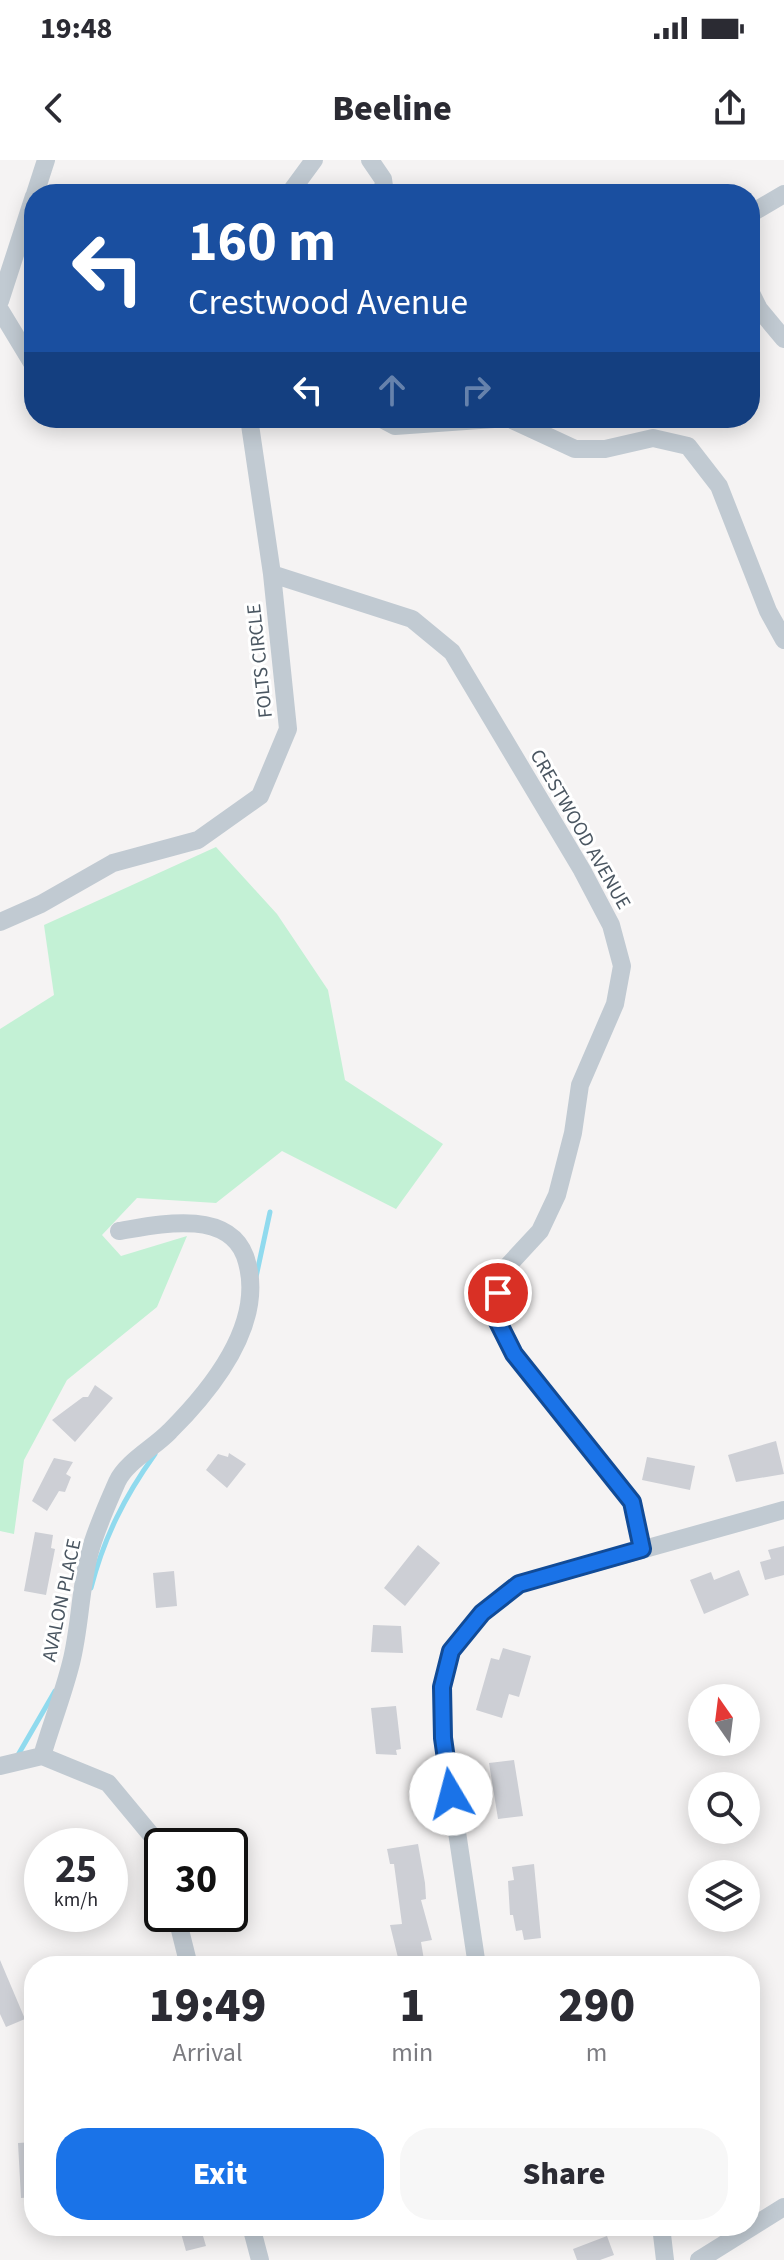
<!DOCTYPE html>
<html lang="en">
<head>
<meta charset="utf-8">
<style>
	body { margin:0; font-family:"Source Sans 3",sans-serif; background:#f7f7f7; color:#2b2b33; height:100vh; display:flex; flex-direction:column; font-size:30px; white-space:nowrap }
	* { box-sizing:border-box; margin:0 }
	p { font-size:26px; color:#7c7c81 }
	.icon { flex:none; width:44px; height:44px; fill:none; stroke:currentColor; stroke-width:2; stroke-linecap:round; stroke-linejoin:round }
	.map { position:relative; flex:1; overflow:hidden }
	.drawer { position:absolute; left:24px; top:1796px; width:736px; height:280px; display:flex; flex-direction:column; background:#fff; border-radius:32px; box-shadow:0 4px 20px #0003 }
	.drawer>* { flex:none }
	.banner { position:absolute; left:24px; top:24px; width:736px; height:244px; border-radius:32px; box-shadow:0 4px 20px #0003; background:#1a4fa0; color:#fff; overflow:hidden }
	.needle { width:52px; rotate:346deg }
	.fabs { position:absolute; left:688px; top:1524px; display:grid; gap:16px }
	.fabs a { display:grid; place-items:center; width:72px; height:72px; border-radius:50%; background:#fff; box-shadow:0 4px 20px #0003; font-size:40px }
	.speed { position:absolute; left:24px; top:1668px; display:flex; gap:16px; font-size:40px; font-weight:700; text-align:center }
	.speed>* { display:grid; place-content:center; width:104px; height:104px; border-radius:50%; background:#fff; box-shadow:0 4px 20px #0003; line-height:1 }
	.speed small { font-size:20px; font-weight:400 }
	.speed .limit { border:4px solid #111; border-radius:12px; background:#fff; color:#111 }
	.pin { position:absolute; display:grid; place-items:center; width:68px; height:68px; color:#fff; margin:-34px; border:4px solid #fff; border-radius:50%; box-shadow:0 2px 8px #0007 }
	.me { position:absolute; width:88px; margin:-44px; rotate:352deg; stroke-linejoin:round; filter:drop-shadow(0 0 6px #0008) }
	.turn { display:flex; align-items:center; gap:28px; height:168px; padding:0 32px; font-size:36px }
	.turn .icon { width:104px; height:104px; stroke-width:2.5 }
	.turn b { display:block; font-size:56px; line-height:68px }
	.lanes { display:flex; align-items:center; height:76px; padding:0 32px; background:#0003; justify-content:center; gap:40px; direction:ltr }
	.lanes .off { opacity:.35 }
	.eta { display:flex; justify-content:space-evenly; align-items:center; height:136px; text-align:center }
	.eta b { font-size:48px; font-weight:800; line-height:56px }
	.cta { display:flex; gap:16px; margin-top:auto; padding:16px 32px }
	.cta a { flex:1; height:92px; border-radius:32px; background:#1a73e8; color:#fff; font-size:32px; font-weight:800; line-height:92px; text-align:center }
	.cta a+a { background:#f7f7f7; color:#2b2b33 }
	.status { display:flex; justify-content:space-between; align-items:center; height:56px; padding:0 40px; background:#fff; direction:ltr }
	.status svg { height:22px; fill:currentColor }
	header { display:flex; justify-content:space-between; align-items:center; height:104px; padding:0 32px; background:#fff; font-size:36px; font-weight:800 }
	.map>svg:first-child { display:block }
	.green { fill:#c3f1d5 }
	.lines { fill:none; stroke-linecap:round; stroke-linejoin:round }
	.stream { stroke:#90daee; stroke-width:5 }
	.building { fill:#cdcfd5 }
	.minor { stroke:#c1cad2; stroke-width:18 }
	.route-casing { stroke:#114b97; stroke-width:20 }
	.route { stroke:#1a73e8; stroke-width:14 }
	.labels { text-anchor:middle; stroke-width:6; stroke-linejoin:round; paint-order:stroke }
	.street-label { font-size:20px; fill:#4a5661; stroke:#fff }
</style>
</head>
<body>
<div class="status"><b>19:48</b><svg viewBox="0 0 49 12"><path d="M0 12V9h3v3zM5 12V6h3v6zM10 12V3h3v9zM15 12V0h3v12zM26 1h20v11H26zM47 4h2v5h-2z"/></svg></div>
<header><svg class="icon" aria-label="back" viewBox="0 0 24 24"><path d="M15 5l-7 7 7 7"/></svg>Beeline<svg class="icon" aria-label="share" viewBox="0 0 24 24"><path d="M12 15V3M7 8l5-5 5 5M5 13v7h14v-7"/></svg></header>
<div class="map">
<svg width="784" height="2100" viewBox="0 0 784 2100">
	<rect width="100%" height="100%" fill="#f5f3f3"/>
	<!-- green -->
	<path class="green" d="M216 687 277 754 328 830 345 920 443 984 396 1049 282 991 216 1043 137 1038 102 1075 121 1096 187 1076 157 1147 67 1220 24 1300 14 1374 0 1371V869L54 835 44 765Z"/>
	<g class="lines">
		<!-- stream -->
		<path class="stream" d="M256 1117 270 1052
			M91 1428C104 1377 125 1336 155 1294
			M18 1595 55 1531"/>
	</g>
	<!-- building -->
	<path class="building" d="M95 1225 113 1238 75 1282 52 1260 83 1237H88Z
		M776 1281 784 1314 736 1322 728 1295Z
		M229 1293 246 1304 227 1328 206 1310 218 1294 228 1297Z
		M647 1297 695 1306 690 1330 642 1320Z
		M54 1298 73 1302 66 1314 71 1317 65 1332 59 1331 47 1351 32 1341Z
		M35 1372 53 1375 51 1388 55 1389 46 1435 24 1431Z
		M418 1385 440 1403 405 1446 384 1428Z
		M784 1386V1415L765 1420 760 1402 771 1399 768 1390Z
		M739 1410 749 1435 704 1454 690 1420 711 1412 714 1420Z
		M174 1411 177 1446 156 1448 153 1413Z
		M373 1465 401 1466 403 1493 371 1492Z
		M503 1488 531 1496 519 1537 509 1534 502 1558 476 1550 491 1498 499 1500Z
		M396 1546 401 1589 396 1590 397 1595 376 1594 371 1548Z
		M514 1600 523 1656 498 1659 489 1603Z
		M418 1684 425 1723 426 1739 421 1740 432 1780 421 1782 425 1806H400L390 1765 402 1764 394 1704H390L387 1689Z
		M534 1704 541 1778 524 1780 522 1770 516 1771 513 1755H510L508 1721 514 1720 512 1707Z
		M0 1800 25 1859 6 1867 0 1854Z
		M34 1982V2037L21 2038 18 1983Z
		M179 2066H200L206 2086 186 2091Z
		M607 2076 614 2095 600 2100H577L573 2089Z"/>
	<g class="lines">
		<!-- minor -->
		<path class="minor" d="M370 0 383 19 385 34
			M35 34 46 0
			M289 34 314 0
			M750 54 784 34
			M750 131 759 149 784 179
			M0 141 34 36
			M0 150 34 206
			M380 258 395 266 508 258 575 289H605L653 278 688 286 719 326 768 451 784 480
			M272 414 412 459 452 492 582 710 611 765 622 806 615 844 580 925 573 973 557 1035 540 1071 503 1111 494 1154 514 1194 632 1342 642 1389
			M0 762 41 744 113 703 198 680 260 636 288 569 272 414 249 258
			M42 1596C51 1565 63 1535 71 1503 80 1468 80 1430 89 1395 95 1371 107 1345 117 1322 126 1302 155 1287 170 1271 212 1229 268 1161 245 1096 227 1048 156 1065 119 1071
			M0 1606 42 1596 108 1623 157 1682 162 1701
			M176 1754 189 1806
			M477 1806 443 1578 442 1527 451 1491 482 1453 519 1424 784 1350
			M634 1806H639
			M251 2066 260 2100
			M661 2066 665 2100
			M699 2100 784 2047"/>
	</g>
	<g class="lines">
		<!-- route casing -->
		<g class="route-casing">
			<path id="route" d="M451 1634 443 1578 442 1527 451 1491 482 1453 519 1424 642 1389 632 1342 514 1194 494 1154 498 1133"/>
		</g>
		<!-- route -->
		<use href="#route" class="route"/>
	</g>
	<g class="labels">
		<!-- street labels -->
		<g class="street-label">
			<text transform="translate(259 501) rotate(-96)" y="7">FOLTS CIRCLE</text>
			<text transform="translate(581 669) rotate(60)" y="7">CRESTWOOD AVENUE</text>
			<text transform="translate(61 1440) rotate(-78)" y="7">AVALON PLACE</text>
		</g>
	</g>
</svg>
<div class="fabs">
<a><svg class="needle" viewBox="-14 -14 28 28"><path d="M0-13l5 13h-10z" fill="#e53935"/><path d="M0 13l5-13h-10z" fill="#7c7c81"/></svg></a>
<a><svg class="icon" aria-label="search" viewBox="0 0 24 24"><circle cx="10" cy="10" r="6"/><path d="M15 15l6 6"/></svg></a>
<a><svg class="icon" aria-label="layers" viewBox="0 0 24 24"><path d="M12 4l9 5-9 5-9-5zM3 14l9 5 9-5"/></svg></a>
</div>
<div class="speed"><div>25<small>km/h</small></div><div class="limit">30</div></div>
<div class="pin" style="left:498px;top:1133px;background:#d93025"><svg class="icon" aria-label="arrive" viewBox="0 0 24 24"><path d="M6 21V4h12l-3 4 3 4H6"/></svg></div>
<svg class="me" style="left:451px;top:1634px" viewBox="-20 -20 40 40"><circle r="19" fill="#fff"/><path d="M0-13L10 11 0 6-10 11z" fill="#1a73e8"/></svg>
<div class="banner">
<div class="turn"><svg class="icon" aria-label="left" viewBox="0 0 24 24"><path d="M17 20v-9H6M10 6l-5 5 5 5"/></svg><div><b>160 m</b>Crestwood Avenue</div></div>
<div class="lanes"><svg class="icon" aria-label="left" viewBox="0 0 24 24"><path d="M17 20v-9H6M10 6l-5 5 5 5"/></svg><svg class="icon off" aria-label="ahead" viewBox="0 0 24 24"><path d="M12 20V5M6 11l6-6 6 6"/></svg><svg class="icon off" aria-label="right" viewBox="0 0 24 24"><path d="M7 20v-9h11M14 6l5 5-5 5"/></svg></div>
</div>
<section class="drawer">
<div class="eta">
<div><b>19:49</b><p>Arrival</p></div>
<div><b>1</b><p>min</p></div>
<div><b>290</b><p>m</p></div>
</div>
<div class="cta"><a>Exit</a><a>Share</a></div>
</section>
</div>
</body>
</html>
